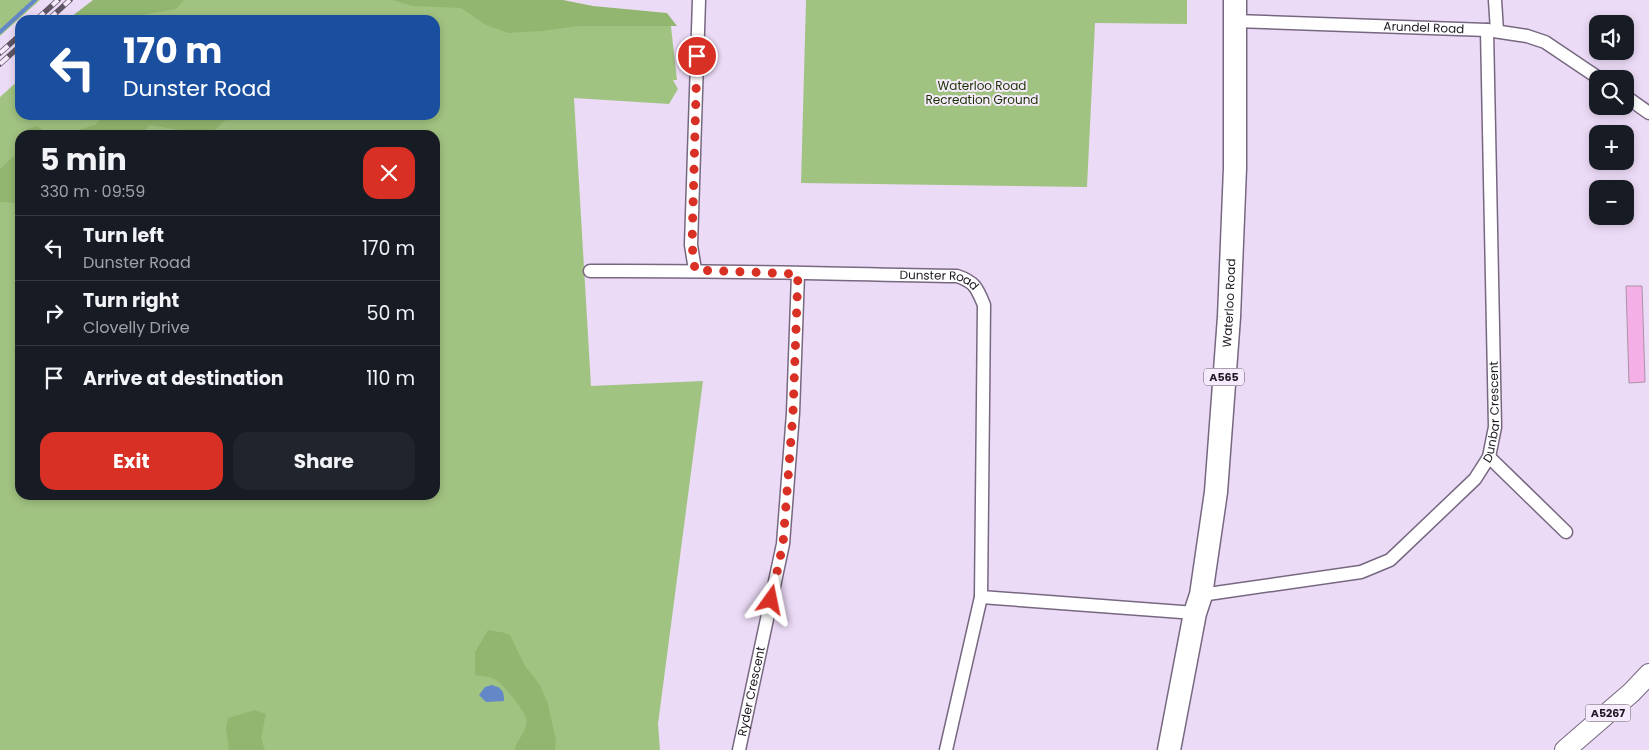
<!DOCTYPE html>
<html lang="en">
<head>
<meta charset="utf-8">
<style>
	body { margin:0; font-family:Poppins,sans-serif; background:#20242c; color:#f1f3f6; height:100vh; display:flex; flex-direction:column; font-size:19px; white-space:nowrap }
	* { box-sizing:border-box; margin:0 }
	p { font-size:16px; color:#9ea1a6 }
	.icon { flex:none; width:28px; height:28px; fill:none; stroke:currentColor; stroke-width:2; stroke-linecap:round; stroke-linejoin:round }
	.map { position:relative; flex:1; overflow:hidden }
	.panel { position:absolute; left:15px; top:130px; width:425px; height:370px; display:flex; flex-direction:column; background:#171b24; border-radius:15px; box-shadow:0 2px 8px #0003 }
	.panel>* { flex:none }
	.top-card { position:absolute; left:15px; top:15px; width:425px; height:105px; border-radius:15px; box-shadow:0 2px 8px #0003; background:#1a4fa0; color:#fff; overflow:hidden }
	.fabs { position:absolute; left:1589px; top:15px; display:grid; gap:10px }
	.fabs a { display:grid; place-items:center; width:45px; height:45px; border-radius:10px; background:#171b24; box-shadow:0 2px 8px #0003; font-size:25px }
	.pin { position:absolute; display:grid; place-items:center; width:42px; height:42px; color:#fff; margin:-21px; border:2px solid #fff; border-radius:50%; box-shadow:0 1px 5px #0007 }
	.me { position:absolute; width:55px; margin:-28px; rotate:12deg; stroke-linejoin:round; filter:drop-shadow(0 0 4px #0008) }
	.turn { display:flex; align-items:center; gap:18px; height:105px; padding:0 25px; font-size:22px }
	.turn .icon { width:65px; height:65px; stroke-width:2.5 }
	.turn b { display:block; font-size:35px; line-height:42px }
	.round { display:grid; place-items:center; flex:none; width:52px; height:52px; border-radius:15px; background:#20242c }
	.headline { display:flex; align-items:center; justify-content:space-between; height:85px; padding:0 25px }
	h1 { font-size:30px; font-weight:700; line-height:38px }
	.action { display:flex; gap:10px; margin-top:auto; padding:10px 25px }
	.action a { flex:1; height:58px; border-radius:15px; background:#d93025; color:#fff; font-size:20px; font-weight:700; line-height:58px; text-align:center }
	.action a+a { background:#20242c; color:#f1f3f6 }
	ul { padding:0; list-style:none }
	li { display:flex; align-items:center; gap:15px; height:65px; padding:0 25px; border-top:1px solid #363941 }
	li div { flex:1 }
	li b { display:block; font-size:19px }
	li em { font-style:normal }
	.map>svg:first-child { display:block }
	.green { fill:#a1c381; fill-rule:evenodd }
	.forest { fill:#92b66f }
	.water { fill:#6387c7 }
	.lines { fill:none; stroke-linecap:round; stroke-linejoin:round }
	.stream { stroke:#6387c7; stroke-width:4 }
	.building { fill:#f3afe6; stroke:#ab92a6 }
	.street-casing { stroke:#776881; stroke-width:15 }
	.primary-casing { stroke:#776881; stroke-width:22 }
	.highway-casing { stroke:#776881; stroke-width:25 }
	.street { stroke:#fff; stroke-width:12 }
	.primary { stroke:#fff; stroke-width:20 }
	.highway { stroke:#fff; stroke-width:22 }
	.rail-casing { stroke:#5f5665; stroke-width:5.5 }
	.rail { stroke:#f5ebfc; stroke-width:4; stroke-dasharray:11; stroke-linecap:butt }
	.route { stroke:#d93025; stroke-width:9; stroke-dasharray:0 16.2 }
	.labels { text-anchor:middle; stroke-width:4; stroke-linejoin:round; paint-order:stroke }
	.shield { fill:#f5ebfc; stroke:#5e5763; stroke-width:1 }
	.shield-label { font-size:11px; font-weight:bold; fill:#1d1721 }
	.street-label { font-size:12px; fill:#1d1721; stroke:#f5ebfc }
	.park-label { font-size:12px; fill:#1b3100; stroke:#f5ebfc }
</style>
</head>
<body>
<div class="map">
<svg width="1649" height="750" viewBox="0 0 1649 750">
	<rect width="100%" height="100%" fill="#ecdbf7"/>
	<!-- green -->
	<path class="green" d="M0 0H40L0 36Z
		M107 0H545L670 18 677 80H673L678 89 669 104 574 98 591 386 703 381 658 724 660 750H0V97L20 79V115H435V20H85ZM20 135H435V495H20Z
		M806 0H1187V24L1095 23 1087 187 801 183Z"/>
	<!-- forest -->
	<path class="forest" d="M93 0H184L176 9 113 20H67Z
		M392 0H563L593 6 667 13 677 26H578L542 31 508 33 486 25 461 8 413 6Z
		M103 115H228L229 117 209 135 150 125 140 135H25L27 129 36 126 47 132 78 130 95 125Z
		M20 146V203L0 202V169L17 153Z
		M488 630 506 633 510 635 525 666 540 685 548 704 556 740 555 750H515C516 739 529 731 526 718 525 711 503 685 498 681 493 677 482 676 475 675V652Z
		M255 710 266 714 261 738 265 750H229L226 729 228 718Z"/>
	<!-- water -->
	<path class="water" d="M492 685C502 688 504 691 504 701L486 702 479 695 485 687Z"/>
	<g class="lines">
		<!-- stream -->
		<path class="stream" d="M0 32 35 0"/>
	</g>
	<!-- building -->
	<path class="building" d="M1626 286H1642L1645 382 1629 383Z"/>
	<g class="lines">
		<!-- street casing -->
		<g class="street-casing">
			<g id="street">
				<path d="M1495 0 1497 31"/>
				<path id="s1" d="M1235 21 1487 30 1527 36 1545 42 1600 79"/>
				<path d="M1625 96 1649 113"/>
				<path d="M695 270 691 245 699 0"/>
				<path id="s2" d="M590 271C712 270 835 274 957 276 975 282 977 288 984 305L981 597 946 750"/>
				<path d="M1489 457 1566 532"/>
				<path id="s3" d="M1201 595 1361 572 1390 560 1475 479 1489 457 1495 427 1487 30"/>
				<path d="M981 597 1195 613"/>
				<path id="s4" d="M739 750 783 544 793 413 798 274"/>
			</g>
		</g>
		<!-- primary casing -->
		<g class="primary-casing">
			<path id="primary" d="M1565 750 1632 692 1649 674"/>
		</g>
		<!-- highway casing -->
		<g class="highway-casing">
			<g id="highway">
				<path id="s5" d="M1169 750 1195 613 1201 595 1216 492 1229 317 1235 168V0"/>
			</g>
		</g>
		<!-- street -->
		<use href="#street" class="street"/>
		<!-- primary -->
		<use href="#primary" class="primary"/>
		<!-- highway -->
		<use href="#highway" class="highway"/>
		<!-- rail casing -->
		<g class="rail-casing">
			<path id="rail" d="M36 20 58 0
				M48 20 70 0
				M0 53 20 35
				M0 64 20 46"/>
		</g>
		<!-- rail -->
		<use href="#rail" class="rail"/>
	</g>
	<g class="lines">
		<!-- route -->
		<path class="route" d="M697 56 692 245 695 270 798 274 793 413 783 544 771 600"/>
	</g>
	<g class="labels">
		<!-- shield labels -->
		<g class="shield">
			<rect x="1204" y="368.5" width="40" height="17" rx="4"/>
			<rect x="1585.5" y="704.5" width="45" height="17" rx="4"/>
		</g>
		<g class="shield-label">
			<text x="1224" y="381">A565</text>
			<text x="1608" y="717">A5267</text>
		</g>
		<!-- street labels -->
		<g class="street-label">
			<text dy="4" stroke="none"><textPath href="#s1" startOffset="189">Arundel Road</textPath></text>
			<text dy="4" stroke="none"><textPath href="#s2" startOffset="350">Dunster Road</textPath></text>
			<text dy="4" stroke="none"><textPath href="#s5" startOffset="452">Waterloo Road</textPath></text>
			<text dy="4" stroke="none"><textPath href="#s3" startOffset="382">Dunbar Crescent</textPath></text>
			<text dy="4" stroke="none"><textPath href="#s4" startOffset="60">Ryder Crescent</textPath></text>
		</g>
		<!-- park labels -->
		<g class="park-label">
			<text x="982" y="90">Waterloo Road<tspan x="982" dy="14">Recreation Ground</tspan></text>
		</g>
	</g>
</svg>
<div class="fabs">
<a><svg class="icon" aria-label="sound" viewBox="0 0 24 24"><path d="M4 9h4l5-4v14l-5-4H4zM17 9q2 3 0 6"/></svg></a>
<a><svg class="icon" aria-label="search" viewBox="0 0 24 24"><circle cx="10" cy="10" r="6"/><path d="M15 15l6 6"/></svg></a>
<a>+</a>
<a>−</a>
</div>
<div class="pin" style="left:697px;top:56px;background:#d93025"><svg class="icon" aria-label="arrive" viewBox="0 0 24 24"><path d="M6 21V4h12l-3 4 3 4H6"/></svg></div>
<svg class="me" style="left:771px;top:600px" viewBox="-20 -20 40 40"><path d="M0-17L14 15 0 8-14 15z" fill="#d93025" stroke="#fff" stroke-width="4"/></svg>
<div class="top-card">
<div class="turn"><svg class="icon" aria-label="left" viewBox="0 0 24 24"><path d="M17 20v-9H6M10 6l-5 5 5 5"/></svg><div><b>170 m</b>Dunster Road</div></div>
</div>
<section class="panel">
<div class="headline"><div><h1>5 min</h1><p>330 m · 09:59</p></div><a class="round" style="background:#d93025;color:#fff"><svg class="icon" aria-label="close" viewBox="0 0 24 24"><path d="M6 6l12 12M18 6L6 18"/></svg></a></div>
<ul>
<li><svg class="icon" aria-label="left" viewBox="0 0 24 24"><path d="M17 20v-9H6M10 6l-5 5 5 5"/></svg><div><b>Turn left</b><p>Dunster Road</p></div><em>170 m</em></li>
<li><svg class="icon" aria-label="right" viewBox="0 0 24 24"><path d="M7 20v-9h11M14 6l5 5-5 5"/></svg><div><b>Turn right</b><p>Clovelly Drive</p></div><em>50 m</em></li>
<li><svg class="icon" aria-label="arrive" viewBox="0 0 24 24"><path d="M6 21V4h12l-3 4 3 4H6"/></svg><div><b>Arrive at destination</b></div><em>110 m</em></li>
</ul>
<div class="action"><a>Exit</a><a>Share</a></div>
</section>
</div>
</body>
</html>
